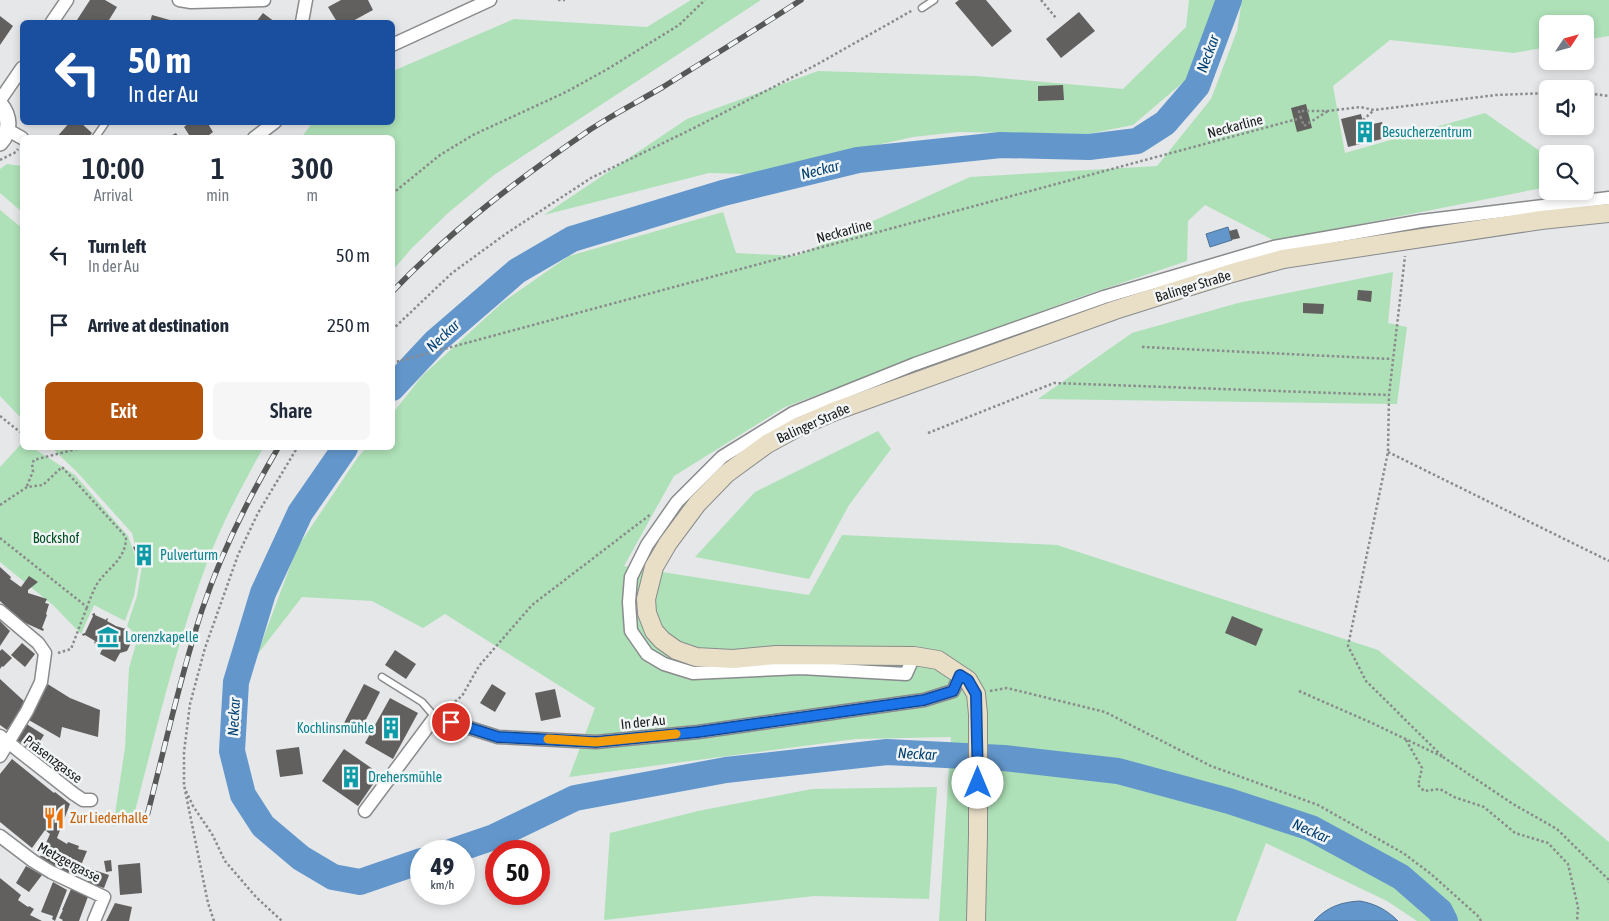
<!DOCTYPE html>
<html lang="en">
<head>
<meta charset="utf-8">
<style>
	body { margin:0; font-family:"Asap Condensed",sans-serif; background:#f6f6f7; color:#1f2937; height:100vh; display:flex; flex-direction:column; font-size:19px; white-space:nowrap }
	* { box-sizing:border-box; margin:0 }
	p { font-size:16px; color:#747a83 }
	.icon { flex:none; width:28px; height:28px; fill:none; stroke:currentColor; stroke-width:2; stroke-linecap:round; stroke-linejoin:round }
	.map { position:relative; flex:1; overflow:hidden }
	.sheet { position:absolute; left:20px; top:135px; width:375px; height:315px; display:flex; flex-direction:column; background:#fff; border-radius:8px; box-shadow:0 2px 8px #0003 }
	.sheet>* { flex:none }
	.guide { position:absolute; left:20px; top:20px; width:375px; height:105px; border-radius:8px; box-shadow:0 2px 8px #0003; background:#1a4fa0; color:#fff; overflow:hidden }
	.needle { width:32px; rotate:54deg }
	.fabs { position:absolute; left:1539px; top:15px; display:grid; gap:10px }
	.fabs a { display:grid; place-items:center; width:55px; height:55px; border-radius:8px; background:#fff; box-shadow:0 2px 8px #0003; font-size:25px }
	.speed { position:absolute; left:410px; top:840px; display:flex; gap:10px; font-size:25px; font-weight:700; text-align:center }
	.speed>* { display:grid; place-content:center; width:65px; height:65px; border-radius:50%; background:#fff; box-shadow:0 2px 8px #0003; line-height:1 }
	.speed small { font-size:12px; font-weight:400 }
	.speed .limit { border:8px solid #d22; background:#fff; color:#111 }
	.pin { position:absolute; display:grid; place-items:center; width:42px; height:42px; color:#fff; margin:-21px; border:2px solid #fff; border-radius:50%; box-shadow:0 1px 5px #0007 }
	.me { position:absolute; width:55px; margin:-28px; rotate:0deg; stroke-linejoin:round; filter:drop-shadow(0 0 4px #0008) }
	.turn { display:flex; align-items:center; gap:18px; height:105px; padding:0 25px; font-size:22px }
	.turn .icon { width:65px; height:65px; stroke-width:2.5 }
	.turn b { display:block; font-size:35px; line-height:42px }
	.eta { display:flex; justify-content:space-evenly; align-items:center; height:85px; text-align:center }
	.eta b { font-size:30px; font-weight:600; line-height:35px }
	.cta { display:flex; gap:10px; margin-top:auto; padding:10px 25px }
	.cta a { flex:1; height:58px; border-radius:8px; background:#b45309; color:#fff; font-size:20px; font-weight:600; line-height:58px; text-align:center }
	.cta a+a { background:#f6f6f7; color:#1f2937 }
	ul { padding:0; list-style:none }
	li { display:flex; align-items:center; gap:15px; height:70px; padding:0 25px }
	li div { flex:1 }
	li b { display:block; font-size:19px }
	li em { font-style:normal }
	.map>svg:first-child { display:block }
	.green { fill:#aee1b7 }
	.water { fill:#6397cc; stroke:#4d7297 }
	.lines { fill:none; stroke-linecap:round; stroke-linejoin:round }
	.river { stroke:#6397cc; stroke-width:26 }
	.building { fill:#62605f }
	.service-casing { stroke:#898b8c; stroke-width:9 }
	.minor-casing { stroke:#898b8c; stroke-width:15 }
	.tertiary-casing { stroke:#898b8c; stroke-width:18 }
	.secondary-casing { stroke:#898b8c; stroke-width:20 }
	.path { stroke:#898b8c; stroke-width:2.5; stroke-dasharray:2.5 2.5; stroke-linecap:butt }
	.service { stroke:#fff; stroke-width:6 }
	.minor { stroke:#fff; stroke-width:12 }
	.tertiary { stroke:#fff; stroke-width:15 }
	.secondary { stroke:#e9dfc7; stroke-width:18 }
	.rail-casing { stroke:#565858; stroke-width:5.5 }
	.rail { stroke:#f2f5f6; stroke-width:4; stroke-dasharray:11; stroke-linecap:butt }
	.route-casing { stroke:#114b97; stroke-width:12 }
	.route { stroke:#1a73e8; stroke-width:9 }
	.slow { stroke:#f59e0b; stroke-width:9 }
	.labels { text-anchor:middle; stroke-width:5; stroke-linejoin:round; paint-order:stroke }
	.street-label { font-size:14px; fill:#191a1a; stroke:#f2f5f6 }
	.culture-label { font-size:14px; fill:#0d838f; stroke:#f2f5f6; text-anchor:start }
	.park-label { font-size:14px; fill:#004e20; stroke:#f2f5f6 }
	.food-label { font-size:14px; fill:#c56008; stroke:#f2f5f6; text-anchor:start }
	.water-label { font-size:15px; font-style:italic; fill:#044173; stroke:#f2f5f6 }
</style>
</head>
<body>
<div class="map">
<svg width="1609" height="921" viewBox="0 0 1609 921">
	<rect width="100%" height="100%" fill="#e5e7e9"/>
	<!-- green -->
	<path class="green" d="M691 0H761L494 175 448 213 411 249 393 270 392 138 302 137 312 123 392 122 393 71 514 19 647 27Z
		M1189 0H1217L1187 79 1133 125 1088 134 958 132 913 137 747 174 709 173 544 215 687 119 818 71 976 76 1123 89 1186 27Z
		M1242 0H1609V36L1585 40V24H1548L1547 47 1514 53 1390 40 1333 86 1345 153 1485 113 1547 156V187L1275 241 1205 205 1188 221 1187 261 1080 297 785 407 674 476 624 566 809 595 842 535 1057 545 1378 650 1609 842V921H1417L1387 901 1266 843 1236 921H939L951 737 856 739 569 777 595 708 445 614 423 628 372 601 302 597 257 655 297 548 358 457 366 448H392L393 413 422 376 503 302 569 256 723 212 736 253 796 256 970 177 1157 166 1211 99 1237 31Z
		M7 164 22 166V212L0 193V169Z
		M0 210 22 228V419L0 396Z
		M1393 272 1388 323 1407 327 1397 404 1038 399 1132 333 1238 303Z
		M878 431 891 449 849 505 809 579 695 557 755 492Z
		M22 443V448H33L75 475 128 536 139 566 134 596 125 621 94 605 81 634 54 606 0 562V467Z
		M52 448H263C243 484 223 521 208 560 177 641 157 727 135 811L113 827 125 748 129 668 138 637 127 626 137 596 142 566 149 562 153 555C151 544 145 543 135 545L132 533 78 473Z
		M937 787 929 899 814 896 604 920 610 833 698 811 812 789Z"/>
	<!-- water -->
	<path class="water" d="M1228 227 1232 240 1210 247 1206 234Z
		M1360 901C1376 904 1387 910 1398 921H1314C1327 907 1341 902 1360 901Z"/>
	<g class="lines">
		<!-- river -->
		<path class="river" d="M392 388 436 341 517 271 572 239 723 193 858 160 1001 145 1089 147 1137 141 1165 123 1197 86 1229 0
			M345 448 300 513 263 593 236 682 232 751 243 795 263 826 301 858 333 877 360 882 421 861
			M453 851 494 837 575 798 726 770 887 752 1004 758 1118 771 1229 801 1311 828 1401 877 1440 911 1445 921"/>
	</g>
	<!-- building -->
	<path class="building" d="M90 0H105L117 7 109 20 113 22H81L77 20Z
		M341 0H368L373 10 351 22H337L328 7Z
		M959 0H986L1012 31 992 47 955 3Z
		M1079 12 1095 31 1061 58 1046 39Z
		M263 13 275 22H256Z
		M152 15 177 22H150Z
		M0 16 13 26 0 45Z
		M1063 85 1064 100 1038 101V86Z
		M1306 104 1312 128 1297 132 1291 108Z
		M1361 114 1364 126 1382 122 1386 138 1348 147 1341 119Z
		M70 122H80L92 133 88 138H56Z
		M190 122H207L213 132 205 138H191L184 127Z
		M176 133 179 138H167Z
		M1237 229 1240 238 1231 240 1229 231Z
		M1358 290 1372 291 1371 302 1357 300Z
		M1303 303 1324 304 1323 314 1303 313Z
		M141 545 150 548 152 554 150 560 141 565 133 547Z
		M0 567 11 577 10 579 21 587 29 576 38 582 28 590V593L47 599 45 603 49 604 46 614 47 615 42 628 44 629 43 631 21 621 0 601Z
		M95 613V615L106 620 107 618 108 619 107 621 116 626 126 629 128 632 127 634 131 643 127 651 120 653 115 662 100 654 104 645 98 642 97 644 94 643 95 641 85 635 83 636 82 634 85 633 93 616 92 614Z
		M1232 616 1263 629 1256 646 1225 633Z
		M0 621 10 631 0 646Z
		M22 643 35 654 25 667 11 655Z
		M2 649 12 658 3 667 2 666 0 669V651Z
		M395 650 416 664 406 679 385 665Z
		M0 679 25 702 7 730 0 725Z
		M46 683 70 698 100 710 98 737 62 727 60 738 27 719Z
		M364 684 380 692 359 733 343 725Z
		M492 684 506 693 495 712 480 703Z
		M555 689 561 717 541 721 535 693Z
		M390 698 418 713 393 759 365 743Z
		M25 723 44 735 39 743 43 747 38 756 17 740Z
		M299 747 303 774 280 777 276 750Z
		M344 749 380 774 358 806 322 781Z
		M12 759 54 793 55 792 70 804 57 838 67 844 68 842 79 846 78 849 87 851 76 877 57 869 40 857 50 834 45 830 32 848 0 822V774Z
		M111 860 112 871 106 872 104 861Z
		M140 863 142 893 120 895 118 865Z
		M26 866 42 875 29 892 16 883Z
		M88 868 109 875 104 888 87 883 89 878 86 877Z
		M0 878 21 895 18 900 28 907 29 906 34 909 30 915 42 921H0Z
		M53 882 67 890 55 921 52 919 53 916 41 912Z
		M74 887 89 894 79 921H62L63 920 59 918 63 910H62L71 889 73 890Z
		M115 903 132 907 129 921H106Z"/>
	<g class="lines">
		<!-- service casing -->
		<g class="service-casing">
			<path id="service" d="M922 8 934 0
				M95 138 106 122
				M382 677 422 702 435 717"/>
		</g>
		<!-- minor casing -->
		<g class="minor-casing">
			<path id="minor" d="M179 0 191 2 264 0
				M52 22 67 0
				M302 22 306 0
				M392 45 490 0
				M0 100 22 68
				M8 130 22 138
				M254 138 275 122
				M0 611 38 643 45 653 41 682 27 711 0 756
				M914 656 906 674 801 668 693 673 664 664 647 654 631 631 629 602 631 577 647 545 677 502 722 457 793 413 915 364 1104 297 1274 247 1421 221 1609 198
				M0 736 74 794 83 800H91
				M365 811 435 717 498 737 596 742 698 732 924 700 953 691 960 675
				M0 836 33 861 51 872 104 897 94 921"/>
		</g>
		<!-- tertiary casing -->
		<g class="tertiary-casing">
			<path id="tertiary" d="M0 104C10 116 11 131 0 143"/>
		</g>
		<!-- secondary casing -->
		<g class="secondary-casing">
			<path id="secondary" d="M976 921 978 835V714L976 694 968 680 938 660 914 656 776 655 733 659 696 657 676 650 662 640 654 631 647 613 646 599 654 567 668 543 697 504 726 474 767 444 798 427 835 411 1115 310 1232 273 1283 259 1541 220 1609 213"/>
		</g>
		<!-- path -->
		<path class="path" d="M558 0H565
			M1041 0 1056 18
			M1585 93 1609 96
			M1301 118 1299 111H1328L1360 107 1374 110 1496 95 1548 93
			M1363 120 1374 110
			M0 160 16 152 18 149
			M392 194 440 155 473 135 566 92 606 70 679 25 705 0
			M392 330 452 273 507 233 591 178 692 129 816 65 913 10
			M1142 347 1392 359
			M392 363 1301 118 1304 126 1328 111
			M0 416 20 432
			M928 433 1054 383 1389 395
			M1388 452 1609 561
			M27 486 33 471 32 464 34 460 80 448
			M0 505 27 487 43 485 62 467 126 537C126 560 108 567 97 584 93 591 90 599 87 607L0 538
			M58 653 71 649 87 607
			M990 691 1007 688 1105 712 1211 766 1318 805 1403 853 1431 874 1479 917 1481 921
			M1299 691 1372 723 1443 757 1366 681 1348 646 1388 452 1389 395 1405 256
			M447 708 462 696 479 666 532 605 651 514
			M1406 740 1422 768 1418 785 1424 791 1440 789 1454 797 1484 807 1515 833 1548 843 1568 864 1578 907 1577 921
			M1443 757 1513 804 1557 829 1608 879 1609 883
			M186 791 193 806 212 834 225 861 256 897 282 921
			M214 921 208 903 184 785V752L190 704 205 648 238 555 258 513 297 448"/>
		<!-- service -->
		<use href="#service" class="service"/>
		<!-- minor -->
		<use href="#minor" class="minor"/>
		<!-- tertiary -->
		<use href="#tertiary" class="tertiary"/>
		<!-- secondary -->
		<use href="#secondary" class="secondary"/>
		<!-- rail casing -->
		<g class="rail-casing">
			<path id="rail" d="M392 292C452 229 520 178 591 129 614 114 639 101 663 87 709 58 755 30 801 0
				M147 816C165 747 180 677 202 610 221 553 248 499 278 448"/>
		</g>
		<!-- rail -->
		<use href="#rail" class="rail"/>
	</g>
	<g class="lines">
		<!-- route casing -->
		<g class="route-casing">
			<path id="route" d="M451 722 498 737 596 742 698 732 924 700 953 691 960 675 968 680 976 694 978 783"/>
		</g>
		<!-- route -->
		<use href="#route" class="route"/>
		<!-- slow -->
		<path class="slow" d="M548 739 596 742 676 734"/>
	</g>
	<!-- icons -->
	<defs>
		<g id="building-bare" transform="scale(1.725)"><path d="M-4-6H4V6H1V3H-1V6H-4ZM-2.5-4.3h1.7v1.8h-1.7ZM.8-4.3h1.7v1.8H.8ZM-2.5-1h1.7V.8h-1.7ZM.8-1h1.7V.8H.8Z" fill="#0f9aa8" stroke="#f2f5f6" stroke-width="2.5" paint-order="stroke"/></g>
		<g id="museum-bare" transform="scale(1.725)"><path d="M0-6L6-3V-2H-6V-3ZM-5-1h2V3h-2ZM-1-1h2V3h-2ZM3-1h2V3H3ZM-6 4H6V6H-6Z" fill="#0f9aa8" stroke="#f2f5f6" stroke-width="2.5" paint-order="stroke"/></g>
		<g id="restaurant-bare" transform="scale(1.725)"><path d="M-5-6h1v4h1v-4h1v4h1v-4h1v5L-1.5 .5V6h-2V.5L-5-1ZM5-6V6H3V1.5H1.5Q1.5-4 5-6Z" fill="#e8710a" stroke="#f2f5f6" stroke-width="2.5" paint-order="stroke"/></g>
	</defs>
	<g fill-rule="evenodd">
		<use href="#building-bare" x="1365" y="132"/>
		<use href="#building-bare" x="144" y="555"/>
		<use href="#museum-bare" x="108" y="637"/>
		<use href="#building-bare" x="391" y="728"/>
		<use href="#building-bare" x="351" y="777"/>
		<use href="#restaurant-bare" x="54" y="818"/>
	</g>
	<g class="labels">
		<!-- street labels -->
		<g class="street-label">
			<text transform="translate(1235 126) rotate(-15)" y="5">Neckarline</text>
			<text transform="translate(844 231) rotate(-15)" y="5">Neckarline</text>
			<text transform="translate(1193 286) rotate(-17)" y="5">Balinger Straße</text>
			<text transform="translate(813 423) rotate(-24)" y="5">Balinger Straße</text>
			<text transform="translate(643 722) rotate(-6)" y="5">In der Au</text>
			<text transform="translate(53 759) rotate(37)" y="5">Präsenzgasse</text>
			<text transform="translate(69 862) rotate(28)" y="5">Metzgergasse</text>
		</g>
		<!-- culture labels -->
		<g class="culture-label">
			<text x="1382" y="137">Besucherzentrum</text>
			<text x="160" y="560">Pulverturm</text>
			<text x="125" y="642">Lorenzkapelle</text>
			<text x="374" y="733" text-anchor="end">Kochlinsmühle</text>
			<text x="368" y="782">Drehersmühle</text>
		</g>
		<!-- park labels -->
		<g class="park-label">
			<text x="56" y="543">Bockshof</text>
		</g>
		<!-- food labels -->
		<g class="food-label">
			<text x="70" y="823">Zur Liederhalle</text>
		</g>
		<!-- water labels -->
		<g class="water-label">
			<text transform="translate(1208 54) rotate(-70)" y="5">Neckar</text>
			<text transform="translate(820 170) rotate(-14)" y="5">Neckar</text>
			<text transform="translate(443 336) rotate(-43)" y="5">Neckar</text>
			<text transform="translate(234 717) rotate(-87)" y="5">Neckar</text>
			<text transform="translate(917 754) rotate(3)" y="5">Neckar</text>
			<text transform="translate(1311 831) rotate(24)" y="5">Neckar</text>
		</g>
	</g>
</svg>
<div class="fabs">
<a><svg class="needle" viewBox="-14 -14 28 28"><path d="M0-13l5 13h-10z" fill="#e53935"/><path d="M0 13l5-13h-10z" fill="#747a83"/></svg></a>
<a><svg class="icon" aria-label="sound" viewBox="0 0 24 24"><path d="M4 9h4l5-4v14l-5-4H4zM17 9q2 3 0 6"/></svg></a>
<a><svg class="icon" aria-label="search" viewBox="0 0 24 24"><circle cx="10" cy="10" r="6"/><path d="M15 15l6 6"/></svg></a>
</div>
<div class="speed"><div>49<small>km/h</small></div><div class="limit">50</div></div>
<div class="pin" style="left:451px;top:722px;background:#d93025"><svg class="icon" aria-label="arrive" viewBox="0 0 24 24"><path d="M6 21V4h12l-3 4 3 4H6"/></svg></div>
<svg class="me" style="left:978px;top:783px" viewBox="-20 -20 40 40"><circle r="19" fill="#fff"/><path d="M0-13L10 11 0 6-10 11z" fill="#1a73e8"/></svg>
<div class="guide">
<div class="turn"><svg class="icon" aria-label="left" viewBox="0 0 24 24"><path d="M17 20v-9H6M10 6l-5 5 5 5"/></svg><div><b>50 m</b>In der Au</div></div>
</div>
<section class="sheet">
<div class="eta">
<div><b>10:00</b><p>Arrival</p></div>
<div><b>1</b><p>min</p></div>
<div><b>300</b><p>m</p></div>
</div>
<ul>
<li><svg class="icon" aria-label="left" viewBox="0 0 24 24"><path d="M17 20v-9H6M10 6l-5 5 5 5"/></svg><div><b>Turn left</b><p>In der Au</p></div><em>50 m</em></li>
<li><svg class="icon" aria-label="arrive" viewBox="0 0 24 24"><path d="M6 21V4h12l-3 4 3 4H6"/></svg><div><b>Arrive at destination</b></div><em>250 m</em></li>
</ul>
<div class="cta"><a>Exit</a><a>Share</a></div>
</section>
</div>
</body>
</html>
